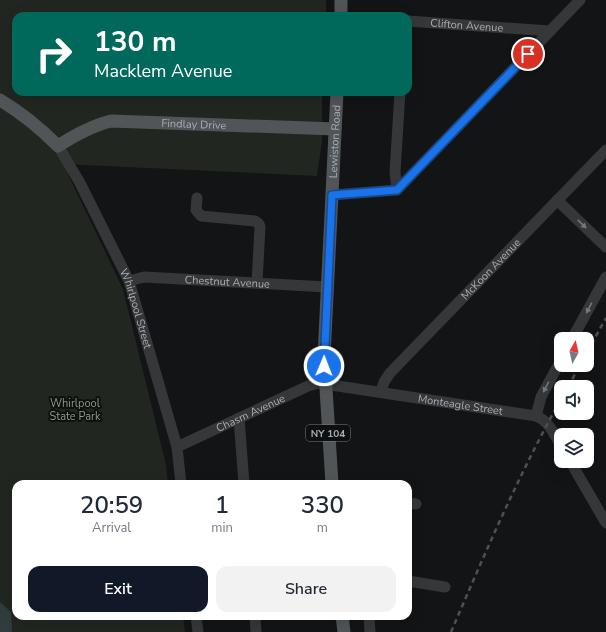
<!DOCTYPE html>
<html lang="en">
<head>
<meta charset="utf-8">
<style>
	body { margin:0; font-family:"Nunito Sans",sans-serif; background:#f2f2f3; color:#1f2937; height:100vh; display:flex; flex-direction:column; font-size:15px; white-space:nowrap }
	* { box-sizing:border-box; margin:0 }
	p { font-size:13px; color:#747a83 }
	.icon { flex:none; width:22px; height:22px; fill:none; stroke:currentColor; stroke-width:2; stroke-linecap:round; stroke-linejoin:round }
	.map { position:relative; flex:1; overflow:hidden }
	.details { position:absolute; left:12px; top:480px; width:400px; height:140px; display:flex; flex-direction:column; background:#fff; border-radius:12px; box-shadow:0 4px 16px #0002 }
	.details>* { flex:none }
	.banner { position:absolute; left:12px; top:12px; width:400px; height:84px; border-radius:12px; box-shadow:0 4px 16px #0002; background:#00695c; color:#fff; overflow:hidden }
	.needle { width:26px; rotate:8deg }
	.tools { position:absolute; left:554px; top:332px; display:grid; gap:8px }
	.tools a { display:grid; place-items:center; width:40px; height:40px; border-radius:8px; background:#fff; box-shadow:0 4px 16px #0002; font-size:20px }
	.pin { position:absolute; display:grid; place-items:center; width:34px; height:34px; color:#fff; margin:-17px; border:2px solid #fff; border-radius:50%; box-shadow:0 1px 4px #0007 }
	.me { position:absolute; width:44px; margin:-22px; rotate:1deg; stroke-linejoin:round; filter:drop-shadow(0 0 3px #0008) }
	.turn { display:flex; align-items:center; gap:14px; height:84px; padding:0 16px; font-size:18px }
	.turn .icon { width:52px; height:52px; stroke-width:2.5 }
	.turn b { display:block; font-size:28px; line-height:34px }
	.eta { display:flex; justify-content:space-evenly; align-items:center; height:68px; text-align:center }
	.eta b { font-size:24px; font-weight:600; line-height:28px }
	.action { display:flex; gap:8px; margin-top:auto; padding:8px 16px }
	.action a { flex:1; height:46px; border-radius:12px; background:#111827; color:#fff; font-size:16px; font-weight:600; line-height:46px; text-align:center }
	.action a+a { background:#f2f2f3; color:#1f2937 }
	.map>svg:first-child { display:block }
	.green { fill:#212720 }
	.water { fill:#303c3e }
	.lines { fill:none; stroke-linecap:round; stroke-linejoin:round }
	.minor { stroke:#353739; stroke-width:11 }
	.major { stroke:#515558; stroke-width:13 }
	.rail { stroke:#4e5154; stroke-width:2.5; stroke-dasharray:5 4; stroke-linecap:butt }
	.oneway { fill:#73787d }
	.route-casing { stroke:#114b97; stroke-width:10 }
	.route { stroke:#1a73e8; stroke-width:7 }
	.labels { text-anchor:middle; stroke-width:4; stroke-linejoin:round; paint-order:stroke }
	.shield { fill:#0e0f10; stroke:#787e83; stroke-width:1 }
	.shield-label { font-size:10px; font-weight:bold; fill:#a6aeb4 }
	.street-label { font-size:11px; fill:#a6aeb4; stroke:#0e0f10 }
	.park-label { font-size:11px; fill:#869d7f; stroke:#0e0f10 }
</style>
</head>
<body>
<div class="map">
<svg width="606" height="632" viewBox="0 0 606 632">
	<rect width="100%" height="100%" fill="#131415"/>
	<!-- green -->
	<path class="green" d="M0 0H326V16H16V92H322V141L317 176 63 164 123 289 166 465 168 484H16V616H183L185 632H0Z"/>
	<!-- water -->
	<path class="water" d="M0 602 11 612 12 632H0Z"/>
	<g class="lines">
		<!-- minor -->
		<g class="minor">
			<path id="s1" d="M408 21 550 31"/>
			<path id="s2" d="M58 146 80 183 129 281 177 447 181 484"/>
			<path d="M397 190 395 172 400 92"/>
			<path d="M332 195 397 190 580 0"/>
			<path d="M197 198 196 210 201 216 255 221 259 224 260 227 257 283"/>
			<path d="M557 200 606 247"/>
			<path id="s3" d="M129 281 144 277 327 287"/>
			<path d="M572 339 606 277"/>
			<path id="s4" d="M381 391 384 382 390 373 606 150"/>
			<path d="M536 416 541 397 561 360"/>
			<path d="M239 418 244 484"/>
			<path id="s5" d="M177 447 308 386 318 383 536 416C549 421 554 434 561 446"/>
			<path d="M570 461 606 523"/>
			<path d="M408 503 416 504"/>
			<path d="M408 581 445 587"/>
			<path d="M196 616 198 632"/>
			<path d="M255 616 256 632"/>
			<path d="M369 616 370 632"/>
		</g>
		<!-- major -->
		<g class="major">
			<path d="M341 16V0"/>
			<path id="s6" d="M0 100C22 113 40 128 58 146 75 135 91 126 111 121L335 129"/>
			<path id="s7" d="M332 484 324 357 337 92"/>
			<path d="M342 616 344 632"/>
		</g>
		<!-- rail -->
		<path class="rail" d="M587 352 606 318
			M568 387 580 365
			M451 632C485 553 519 474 561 399"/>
	</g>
	<!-- one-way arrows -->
	<defs><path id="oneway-solid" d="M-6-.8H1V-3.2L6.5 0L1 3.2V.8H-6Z"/></defs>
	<g class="oneway">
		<use href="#oneway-solid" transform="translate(582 224) rotate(44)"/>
		<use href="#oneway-solid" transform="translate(589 308) rotate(118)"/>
		<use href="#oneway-solid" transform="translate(546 387) rotate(118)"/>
	</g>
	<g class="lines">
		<!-- route casing -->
		<g class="route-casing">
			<path id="route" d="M324 366 332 195 397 190 528 54"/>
		</g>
		<!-- route -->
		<use href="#route" class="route"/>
	</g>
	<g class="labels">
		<!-- shield labels -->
		<rect class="shield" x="306" y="425" width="44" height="16" rx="3"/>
		<g class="shield-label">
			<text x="328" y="437">NY 104</text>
		</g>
		<!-- street labels -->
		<g class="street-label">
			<text dy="4" stroke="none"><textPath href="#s1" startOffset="59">Clifton Avenue</textPath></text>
			<text dy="4" stroke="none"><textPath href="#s6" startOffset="216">Findlay Drive</textPath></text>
			<text dy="4" stroke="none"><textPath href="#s7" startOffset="343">Lewiston Road</textPath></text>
			<text dy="4" stroke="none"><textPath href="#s4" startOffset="165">McKoon Avenue</textPath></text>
			<text dy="4" stroke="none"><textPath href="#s3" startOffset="99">Chestnut Avenue</textPath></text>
			<text dy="4" stroke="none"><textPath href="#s2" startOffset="181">Whirlpool Street</textPath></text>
			<text dy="4" stroke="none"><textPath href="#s5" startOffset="299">Monteagle Street</textPath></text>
			<text dy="4" stroke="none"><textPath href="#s5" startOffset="81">Chasm Avenue</textPath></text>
		</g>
		<!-- park labels -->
		<g class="park-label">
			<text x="75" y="407">Whirlpool<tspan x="75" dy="13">State Park</tspan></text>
		</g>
	</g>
</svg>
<div class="tools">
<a><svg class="needle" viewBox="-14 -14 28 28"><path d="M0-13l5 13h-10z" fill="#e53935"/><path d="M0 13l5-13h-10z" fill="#747a83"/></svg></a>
<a><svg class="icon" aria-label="sound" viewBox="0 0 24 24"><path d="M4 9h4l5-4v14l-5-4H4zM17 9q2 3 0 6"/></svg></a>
<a><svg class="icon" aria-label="layers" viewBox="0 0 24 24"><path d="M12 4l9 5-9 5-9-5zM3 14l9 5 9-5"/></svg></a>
</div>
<div class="pin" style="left:528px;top:54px;background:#d93025"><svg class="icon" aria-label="arrive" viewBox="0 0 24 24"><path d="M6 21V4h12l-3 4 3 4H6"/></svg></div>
<svg class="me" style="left:324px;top:366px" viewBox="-20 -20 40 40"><circle r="17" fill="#1a73e8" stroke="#fff" stroke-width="3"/><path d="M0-11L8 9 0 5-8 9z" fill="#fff"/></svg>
<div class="banner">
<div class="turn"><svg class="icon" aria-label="right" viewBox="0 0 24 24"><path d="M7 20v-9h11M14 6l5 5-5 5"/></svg><div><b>130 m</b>Macklem Avenue</div></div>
</div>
<section class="details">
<div class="eta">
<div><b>20:59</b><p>Arrival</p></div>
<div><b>1</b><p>min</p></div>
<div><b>330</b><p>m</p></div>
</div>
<div class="action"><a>Exit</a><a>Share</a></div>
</section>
</div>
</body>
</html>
